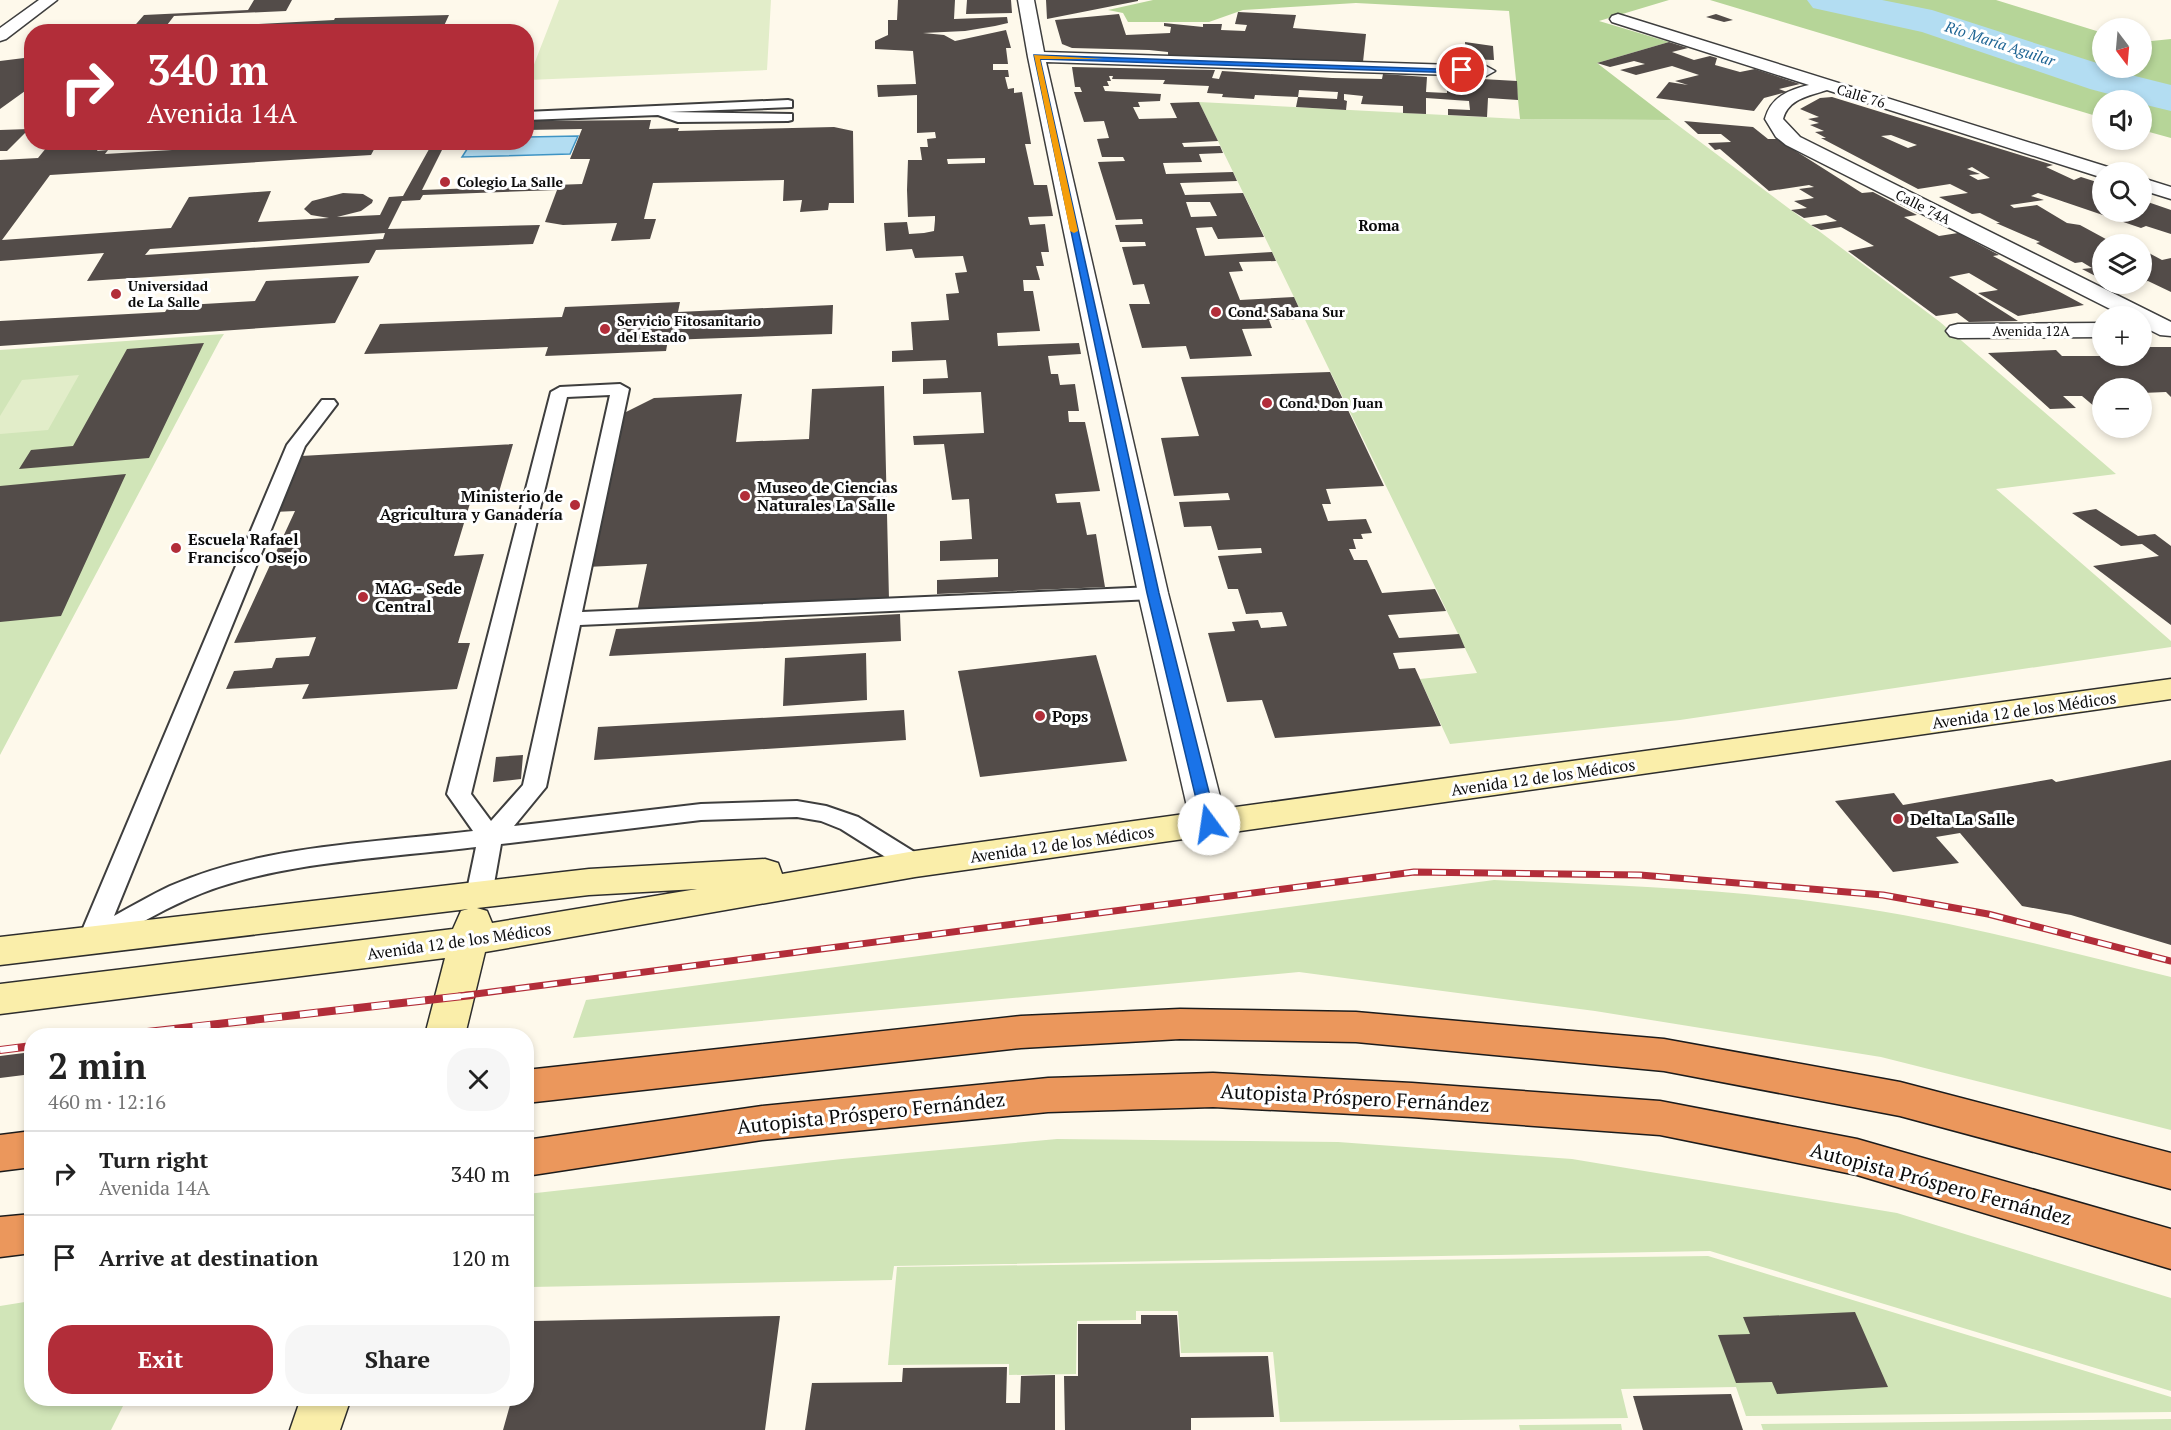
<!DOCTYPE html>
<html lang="en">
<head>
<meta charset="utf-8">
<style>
	body { margin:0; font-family:"PT Serif",serif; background:#f6f6f6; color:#222; height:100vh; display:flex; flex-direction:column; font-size:22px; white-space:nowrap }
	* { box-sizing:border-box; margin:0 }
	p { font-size:20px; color:#767676 }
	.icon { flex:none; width:33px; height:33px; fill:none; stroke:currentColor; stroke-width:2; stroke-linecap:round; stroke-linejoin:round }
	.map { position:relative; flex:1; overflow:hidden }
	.panel { position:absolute; left:24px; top:1028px; width:510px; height:378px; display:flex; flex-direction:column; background:#fff; border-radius:24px; box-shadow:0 3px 9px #0003 }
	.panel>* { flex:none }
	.top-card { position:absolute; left:24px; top:24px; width:510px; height:126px; border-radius:24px; box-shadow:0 3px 9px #0003; background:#b22d39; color:#fff; overflow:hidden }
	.needle { width:39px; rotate:164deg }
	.buttons { position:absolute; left:2092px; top:18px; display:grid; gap:12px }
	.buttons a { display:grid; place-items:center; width:60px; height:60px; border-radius:50%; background:#fff; box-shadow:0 3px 9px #0003; font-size:30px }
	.pin { position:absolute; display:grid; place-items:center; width:51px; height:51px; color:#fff; margin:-26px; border:3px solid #fff; border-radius:50%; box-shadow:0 2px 6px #0007 }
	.me { position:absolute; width:66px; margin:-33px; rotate:346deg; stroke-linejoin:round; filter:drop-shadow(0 0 4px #0008) }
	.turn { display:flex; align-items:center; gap:21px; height:126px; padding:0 24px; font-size:27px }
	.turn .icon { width:78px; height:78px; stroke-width:2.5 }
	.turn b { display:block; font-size:42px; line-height:51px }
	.round { display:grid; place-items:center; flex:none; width:63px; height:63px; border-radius:24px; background:#f6f6f6 }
	.overview { display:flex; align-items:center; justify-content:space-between; height:102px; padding:0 24px }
	h1 { font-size:36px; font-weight:700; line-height:45px }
	.cta { display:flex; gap:12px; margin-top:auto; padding:12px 24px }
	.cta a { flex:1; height:69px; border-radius:24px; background:#b22d39; color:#fff; font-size:24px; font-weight:700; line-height:69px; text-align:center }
	.cta a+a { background:#f6f6f6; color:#222 }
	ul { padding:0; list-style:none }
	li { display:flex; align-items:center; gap:18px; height:84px; padding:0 24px; border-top:2px solid #e0e0e0 }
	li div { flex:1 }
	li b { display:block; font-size:22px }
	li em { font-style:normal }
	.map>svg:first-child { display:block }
	.green { fill:#d1e5b8 }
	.forest { fill:#b6d598 }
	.pitch { fill:#e2edc9 }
	.water { fill:#b3ddf2; stroke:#3f94c4; stroke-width:1.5 }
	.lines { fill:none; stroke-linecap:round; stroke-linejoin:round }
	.river { fill:#b3ddf2; fill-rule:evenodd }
	.building { fill:#534c49; fill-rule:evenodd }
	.lane-casing { stroke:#3e3e3e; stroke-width:4 }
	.street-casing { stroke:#3e3e3e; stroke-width:3 }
	.secondary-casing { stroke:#2d2d2d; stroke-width:3 }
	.highway-casing { stroke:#1c1c1c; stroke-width:3 }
	.lane { fill:#fff; fill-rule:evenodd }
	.street { fill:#fff; fill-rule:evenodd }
	.secondary { fill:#faeeaa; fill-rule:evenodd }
	.highway { fill:#eb975c; fill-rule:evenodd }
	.rail-far1-casing { stroke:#b22d39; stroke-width:7 }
	.rail-casing { stroke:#b22d39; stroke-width:8 }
	.rail-far1 { stroke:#fff; stroke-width:4.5; stroke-dasharray:14; stroke-linecap:butt }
	.rail { stroke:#fff; stroke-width:6; stroke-dasharray:18; stroke-linecap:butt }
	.route { fill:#1a73e8; stroke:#114b97; stroke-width:1.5 }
	.slow { fill:#f59e0b }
	.poi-dot { fill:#b22d39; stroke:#fff; stroke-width:2 }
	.labels { text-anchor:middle; stroke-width:6; stroke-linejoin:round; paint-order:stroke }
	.far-street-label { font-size:14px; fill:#0b0b0b; stroke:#fff }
	.far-poi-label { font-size:14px; font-weight:bold; fill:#0b0b0b; stroke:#fff; text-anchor:start }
	.far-water-label { font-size:15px; font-style:italic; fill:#1e6594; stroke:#fff }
	.far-neighbourhood-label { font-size:15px; font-weight:bold; fill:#0b0b0b; stroke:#fff }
	.poi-label { font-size:16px; font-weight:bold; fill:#0b0b0b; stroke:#fff; text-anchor:start }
	.street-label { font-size:16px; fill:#0b0b0b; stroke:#fff }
	.near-street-label { font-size:20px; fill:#0b0b0b; stroke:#fff }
</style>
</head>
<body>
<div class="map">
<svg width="2171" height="1430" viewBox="0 0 2171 1430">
	<rect width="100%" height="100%" fill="#fef9eb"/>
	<!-- green -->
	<path class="green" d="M1199 102 1520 119 1671 120 1940 322 2116 474 1996 489 2171 641V647L1680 720 1450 744 1420 679 1477 673Z
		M224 334 220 340 0 755V350Z
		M1494 880C1616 885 1739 889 1861 908 1965 924 2068 952 2171 977V1130L1881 1057 1595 1011 1299 972 573 1038 586 1000Z
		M1057 1139 1338 1142 1572 1159 1897 1213 2171 1298V1391L1710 1251 894 1266 892 1280 531 1287 527 1285V1194L842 1159Z
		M1708 1256 2171 1397V1412L1746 1416 1736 1387 1621 1389 1628 1418 1280 1422 1273 1352 1181 1353 1178 1311H1136V1320L1077 1321 1076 1374 1009 1375V1364L888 1365 897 1267Z
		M31 1301 32 1398H127L111 1430H0V1306Z
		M2171 1419V1430H1763L1761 1424Z
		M1621 1424 1622 1430H1520L1519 1425Z"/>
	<!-- forest -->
	<path class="forest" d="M1153 0H1669L1599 21 1669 42 1597 63 1671 120 1520 119 1509 11 1356 3 1243 10 1209 22H1128L1123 13 1108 10Z
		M1710 0H1996L2103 33V68H2142V42L2171 39V138L2142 130V100H2103V118Z"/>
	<!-- pitch -->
	<path class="pitch" d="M559 0H771L767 70 528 80Z
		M79 375 48 430 0 434V416L22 380Z"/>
	<!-- water -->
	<path class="water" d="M578 136 570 154 462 157 471 143 526 142 527 137Z"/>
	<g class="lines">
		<!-- river -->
		<path class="river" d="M1807 0H1882L1932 10 2103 65V68L2171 85V111L2142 104V100H2131L2090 89 1922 32 1813 8Z"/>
	</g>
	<!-- building -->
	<path class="building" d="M254 0H292L286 11 174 16 164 29 334 20 335 18 449 15 443 28 362 32H129L144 15 248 10Z
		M898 0H955L954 19 1007 17 1008 23 995 26 965 31 923 33 944 35 955 41 1006 30 1011 48H1006L1008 64H993V70H1008L1009 77H1005L1008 89 1014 88V93L1022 92 1031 144H1025L1034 185H1047L1053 216 1028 217 1030 225 1045 224 1049 252H1041L1044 266H1036L1040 280H1023L1024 291H1033L1040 331 997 333 998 346 1079 343 1081 354 1048 356 1051 374H1058L1060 385 1075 384 1079 411H1068L1069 422H1085L1100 491 1055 494 1057 503 1080 502 1087 535 1096 534 1105 587 937 594V580L998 577V559L940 561V541L972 539 969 499 952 500 944 444 914 445 913 436 984 433 981 392 923 394V379L948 378 946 360 892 362V351L913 350 911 322 949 320 946 294 959 293 955 273 967 272 963 256 915 258 912 249 886 251 884 223 907 222 909 234 924 233 934 231 935 220V216L908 217 907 190 908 160H922L920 147H928L927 139 936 138 935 132 917 133V95L878 97 877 85 916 84 913 51 875 49V41L888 35V20H897ZM985 158V163L948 164 947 159Z
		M967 0H1011L1012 13 966 14Z
		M1046 0H1138V1L1047 19Z
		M1238 12 1296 15 1293 28 1366 34 1363 62 1168 55V52L1149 50 1072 48 1062 44 1055 20 1119 14 1126 35 1170 33 1171 27 1164 26V23L1203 27V24H1222L1221 30 1245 31 1247 25 1235 24Z
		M1716 14 1733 20 1724 22 1706 17Z
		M1465 42 1493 46 1494 60 1466 59Z
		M1669 42 1688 48 1672 52 1694 60 1710 56 1717 58 1715 65 1740 72 1755 69 1800 84 1779 89 1787 92 1764 98 1754 111 1656 98 1669 82 1688 85 1675 81 1699 75 1672 66 1636 75 1620 70 1645 64 1634 61 1610 67 1597 63Z
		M32 57V86L0 109V61Z
		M1072 67 1215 70 1212 78 1219 79 1222 71 1332 78 1382 79 1383 74 1427 77 1426 92 1447 93V77L1517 81 1518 100 1488 98 1487 117 1448 115V109L1470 110 1469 101 1426 98V114L1403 113V106L1361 104 1363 96 1344 94V100L1347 101 1346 110 1296 107 1298 97 1337 99 1338 92 1299 90 1298 97 1255 95 1254 99 1222 97 1223 94 1207 93 1209 86 1163 84 1165 80 1112 79 1113 76H1109L1111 81H1107L1109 86H1103L1105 91 1161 94 1160 101 1138 102 1140 107H1133L1139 119 1177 118 1170 103 1199 102 1218 141 1182 143 1184 147 1220 146 1223 153 1199 154 1202 162 1163 163 1166 174 1233 172 1237 181 1180 183 1185 195 1243 193 1264 237 1218 239 1212 227 1196 228 1205 256 1272 252 1276 261 1239 262 1243 271 1229 272 1240 300 1294 297 1304 319 1269 320 1272 328 1242 329 1252 356 1190 359 1186 346 1142 348 1129 304H1150L1144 284 1133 285 1122 247 1146 246 1145 242H1120L1115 225 1143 224 1142 219 1116 220 1098 162 1125 161 1123 157H1102L1097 139 1109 138 1104 121 1084 122 1074 92H1082L1080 87H1075ZM1186 202H1210L1217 216 1191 217Z
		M1832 97 2053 165 2046 167 2074 180 2081 177 2103 184 2101 186H2103V212H2142V200L2171 210V234L2146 226 2141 228 2038 193 2031 196 2044 200 2010 205 2014 208 2037 205 2067 223 2080 225 2115 244H2103V280L2082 269 2092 268 2082 262 2075 263 2036 243 2040 242 1996 223H2000L1980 213 1972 214 1939 197 1968 193 1950 184 1918 189 1821 138H1826L1815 132 1824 131 1810 125 1819 123 1808 119 1819 117 1800 109 1820 98ZM1891 135 1917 145 1908 148 1881 136ZM1972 167 1990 178 1978 180 1969 175 1980 174 1967 169Z
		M651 120 649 129 679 128 678 131 834 127 853 131 854 203H829L828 210 800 212 802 200 783 201 784 180 653 183 644 219H656L650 239 611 241 617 223 563 225 545 222 557 190 423 195 420 200 402 201 388 229 540 225 533 244 376 250 369 263 87 281 104 253 0 261V160L38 158 51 142H103L97 151 108 150 105 154 309 142H378L371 155 50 175 2 240 171 228 189 197 271 191 258 222 329 218 311 215 304 209 312 201 343 193 363 194 373 200 372 203 361 211 337 217 380 215 389 197 403 196 433 142H446L422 190 582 184 590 159H570L582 129 526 130V121ZM385 233 383 239 145 255 150 249Z
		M1684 121 1753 127 1768 139H1777L1862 193 1873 192 1917 215 1904 217 1939 236 1958 233 1999 255 1993 256 2084 305 2018 316 1978 293 1998 290 1969 273 1949 277 2018 321 1969 322 1957 313 1936 316 1848 251 1874 246 1841 227 1821 230 1811 225 1837 221 1826 215 1804 218 1791 210 1807 208 1794 201 1814 198 1799 189 1814 187 1809 185 1769 191 1720 149 1715 150 1708 143 1731 142 1721 134H1698Z
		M29 129 7 151H0V130Z
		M2147 252 2162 260 2171 258V292L2148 281 2142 282V253Z
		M359 276 335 323 0 346V321L165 312 169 306 255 301 266 281Z
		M680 302 678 312 833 305 832 334 668 340 666 351 545 356 548 347 364 354 380 324 562 317 565 307Z
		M204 343 149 458 19 469 31 450 73 446 127 349Z
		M2142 347H2171V397L2166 392 2142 393V388H2103V407H2095L2082 396H2063L2076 408 2050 409 1988 353 2056 350 2062 356H2142Z
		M1330 372 1384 486 1326 489 1331 504H1322L1328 521 1366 519 1372 533 1361 534 1363 539H1353L1356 549H1349L1354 560H1367L1382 593 1435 589 1446 611 1388 615 1399 638 1459 634 1465 648 1393 653 1399 669 1415 668 1441 726 1275 738 1262 700 1227 702 1208 633 1235 631 1232 622 1258 620 1261 628 1287 626 1282 612 1246 614 1238 589H1228L1218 556 1262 553 1261 548 1218 550 1211 526 1184 527 1179 502 1230 500 1228 493 1174 496 1161 438 1199 436 1181 377Z
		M884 386 889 599 637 612 647 564 587 567 622 414 654 398 742 394 736 442 809 439 812 389Z
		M513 444 497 499 471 500 454 556 484 554 458 643H470L457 689 302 699 309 684 226 689 234 671 272 668 276 658 309 656 316 637 234 643 295 511 274 512 301 456Z
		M126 474 61 616 0 622V486Z
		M2096 509 2138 536 2155 534 2171 546V625L2093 566 2159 556 2142 544 2121 546 2072 513Z
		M900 614 901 641 609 656 616 629Z
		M866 653 867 700 783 706 785 658Z
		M1096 655 1127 761 980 777 958 671Z
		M904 710 906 740 594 760 598 727Z
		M523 755 521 779 493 782 496 757Z
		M2171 760V945L2071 915 2022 906 1960 833 1936 837 1959 863 1893 872 1835 801 1894 793 1903 805 2052 779 2056 782Z
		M32 1052V1074L0 1078V1056Z
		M1855 1312 1888 1387 1777 1394 1772 1382 1736 1383 1718 1335 1750 1334 1743 1317Z
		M1141 1315H1177L1180 1357 1268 1356 1274 1417 1191 1418V1430H1065L1064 1376H1078V1324H1141Z
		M780 1316 765 1430H503L512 1398H526V1344L533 1321Z
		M1007 1367 1006 1403H1020L1021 1376 1055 1375V1430H805L812 1383 902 1382 903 1368Z
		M1731 1394 1743 1430H1643L1633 1396Z"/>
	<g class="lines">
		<!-- lane casing -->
		<g class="lane-casing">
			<path id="lane" d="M788 100 792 101V107L669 112 792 114V120L788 121 678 122 658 115 526 120V112Z
				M620 384 629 389 582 612 1153 587 1160 589 1163 593 1160 597 1153 599 580 625 546 787 514 826 701 804 797 801 826 806 858 817 924 858 927 864 924 870 915 873 906 870 841 829 821 821 797 817 701 820 501 844 492 895 488 901 479 904 470 901 466 895 476 847C388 858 268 862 188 899 159 912 127 930 100 947L91 949 82 947 78 940 287 445 322 400H334L337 404 305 446 114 916C132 906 151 895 170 886 263 845 373 843 473 831L447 794 551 392 560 387ZM610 395 523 785 491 821 471 794 567 397Z"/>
		</g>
		<!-- street casing -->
		<g class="street-casing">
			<path id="street" d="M39 0H57L6 39 0 41V28Z
				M1018 0H1034L1044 52 1486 66 1495 71 1486 76 1046 62 1168 593 1227 824 1222 832 1209 836 1196 832 1191 824 1138 593 1028 57Z
				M1618 14 2111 168 2114 172H2103V178L2097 176 1827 90C1809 96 1788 99 1783 119L1800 137 2171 322V336L2160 335 2142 326V316H2124L1786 145 1776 137 1765 119C1771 97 1788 90 1809 85L1612 22 1610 19 1612 16Z
				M2142 178 2171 187V199L2142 190Z
				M2103 323V337L1958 338 1950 336 1946 331 1950 326 1958 324Z"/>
		</g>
		<!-- secondary casing -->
		<g class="secondary-casing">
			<path id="secondary" d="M2171 679V699L915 877 485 952 465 1035H425L445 958 0 1014V984L453 929 461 911 468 909 0 965V937L589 869 765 859 778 863 782 874 915 851ZM697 889 492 923 487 911 477 908 589 895Z
				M301 1398H351L340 1430H290Z"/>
		</g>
		<!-- highway casing -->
		<g class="highway-casing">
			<path id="highway" d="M1180 1009 1356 1012 1664 1039 1900 1082 2171 1153V1189L1900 1116 1664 1071 1356 1042 1180 1039 1021 1048 526 1103V1070L1021 1016Z
				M1213 1073 1412 1083 1660 1101 1857 1139 2171 1229V1269L1857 1175 1660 1135 1412 1117 1213 1107 1048 1112 762 1140 526 1176V1140L762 1106 1048 1078Z
				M32 1131V1167L0 1171V1135Z
				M32 1214V1253L0 1257V1217Z"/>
		</g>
		<!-- lane -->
		<use href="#lane" class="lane"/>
		<!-- street -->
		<use href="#street" class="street"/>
		<!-- secondary -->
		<use href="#secondary" class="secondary"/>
		<!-- highway -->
		<use href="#highway" class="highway"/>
		<!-- rail-far1 casing -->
		<g class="rail-far1-casing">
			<path id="rail-far1" d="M460 996 1414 872 1640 875 1883 895 1988 914 2171 961"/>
		</g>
		<!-- rail casing -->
		<g class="rail-casing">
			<path id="rail" d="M121 1035 472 995
				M0 1050 32 1046"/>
		</g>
		<!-- rail-far1 -->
		<use href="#rail-far1" class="rail-far1"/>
		<!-- rail -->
		<use href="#rail" class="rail"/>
	</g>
	<!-- route -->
	<path class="route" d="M1034 55 1466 70 1462 73 1040 59 1159 593 1217 824 1209 829 1202 824 1147 593Z"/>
	<!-- slow -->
	<path class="slow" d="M1034 55 1104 59H1040L1078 231 1074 233 1070 231Z"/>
	<!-- markers -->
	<g class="poi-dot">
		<circle cx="445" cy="182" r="6"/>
		<circle cx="116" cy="294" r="6"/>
		<circle cx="1216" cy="312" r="6"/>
		<circle cx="605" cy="329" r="6"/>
		<circle cx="1267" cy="403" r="6"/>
		<circle cx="745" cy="496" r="6"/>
		<circle cx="575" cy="505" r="6"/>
		<circle cx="176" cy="548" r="6"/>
		<circle cx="363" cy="597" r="6"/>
		<circle cx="1040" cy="716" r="6"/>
		<circle cx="1898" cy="819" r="6"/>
	</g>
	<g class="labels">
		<!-- far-street labels -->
		<g class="far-street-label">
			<text transform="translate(1861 96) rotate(17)" y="5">Calle 76</text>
			<text transform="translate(1923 207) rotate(27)" y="5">Calle 74A</text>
			<text x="2031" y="336">Avenida 12A</text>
		</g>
		<!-- far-poi labels -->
		<g class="far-poi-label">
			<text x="457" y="187">Colegio La Salle</text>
			<text x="128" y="291">Universidad<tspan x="128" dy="16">de La Salle</tspan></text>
			<text x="1228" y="317">Cond. Sabana Sur</text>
			<text x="617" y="326">Servicio Fitosanitario<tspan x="617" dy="16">del Estado</tspan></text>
			<text x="1279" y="408">Cond. Don Juan</text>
		</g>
		<!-- far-water labels -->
		<g class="far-water-label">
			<text transform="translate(2000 44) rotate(18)" y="5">Río María Aguilar</text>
		</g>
		<!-- far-neighbourhood labels -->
		<g class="far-neighbourhood-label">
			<text x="1379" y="231">Roma</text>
		</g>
		<!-- poi labels -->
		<g class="poi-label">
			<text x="757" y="493">Museo de Ciencias<tspan x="757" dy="18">Naturales La Salle</tspan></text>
			<text x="563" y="502" text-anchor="end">Ministerio de<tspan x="563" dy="18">Agricultura y Ganadería</tspan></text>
			<text x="188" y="545">Escuela Rafael<tspan x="188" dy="18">Francisco Osejo</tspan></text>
			<text x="375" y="594">MAG - Sede<tspan x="375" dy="18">Central</tspan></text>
			<text x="1052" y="722">Pops</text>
			<text x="1910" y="825">Delta La Salle</text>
		</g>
		<!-- street labels -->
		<g class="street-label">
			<text transform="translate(2024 710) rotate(-8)" y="6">Avenida 12 de los Médicos</text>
			<text transform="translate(1543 777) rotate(-8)" y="6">Avenida 12 de los Médicos</text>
			<text transform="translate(1062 844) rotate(-8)" y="6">Avenida 12 de los Médicos</text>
			<text transform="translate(459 941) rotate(-8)" y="6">Avenida 12 de los Médicos</text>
		</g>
		<!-- near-street labels -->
		<g class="near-street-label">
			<text transform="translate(1355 1098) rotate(3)" y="7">Autopista Próspero Fernández</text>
			<text transform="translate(871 1113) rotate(-6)" y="7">Autopista Próspero Fernández</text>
			<text transform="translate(1941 1184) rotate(15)" y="7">Autopista Próspero Fernández</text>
		</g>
	</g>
</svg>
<div class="buttons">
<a><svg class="needle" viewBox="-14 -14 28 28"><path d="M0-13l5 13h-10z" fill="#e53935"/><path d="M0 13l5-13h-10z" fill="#767676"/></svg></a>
<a><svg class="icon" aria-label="sound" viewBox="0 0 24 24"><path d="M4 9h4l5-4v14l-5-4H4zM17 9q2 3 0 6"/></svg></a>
<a><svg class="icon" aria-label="search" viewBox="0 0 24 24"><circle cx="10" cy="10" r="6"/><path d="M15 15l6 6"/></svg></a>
<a><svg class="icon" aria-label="layers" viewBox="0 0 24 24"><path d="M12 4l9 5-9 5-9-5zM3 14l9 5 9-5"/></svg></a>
<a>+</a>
<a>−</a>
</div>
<div class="pin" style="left:1462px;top:70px;background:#d93025"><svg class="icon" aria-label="arrive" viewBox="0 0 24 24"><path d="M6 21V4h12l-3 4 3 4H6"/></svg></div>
<svg class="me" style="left:1209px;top:824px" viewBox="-20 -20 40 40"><circle r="19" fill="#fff"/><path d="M0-13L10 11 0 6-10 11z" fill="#1a73e8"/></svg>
<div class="top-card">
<div class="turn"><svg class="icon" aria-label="right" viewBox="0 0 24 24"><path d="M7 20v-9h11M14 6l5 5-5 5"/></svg><div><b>340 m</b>Avenida 14A</div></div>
</div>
<section class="panel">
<div class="overview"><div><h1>2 min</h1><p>460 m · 12:16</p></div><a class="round"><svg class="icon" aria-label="close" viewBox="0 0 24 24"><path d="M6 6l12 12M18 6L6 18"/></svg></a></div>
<ul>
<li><svg class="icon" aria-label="right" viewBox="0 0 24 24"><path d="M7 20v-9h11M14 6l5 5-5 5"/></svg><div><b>Turn right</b><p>Avenida 14A</p></div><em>340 m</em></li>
<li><svg class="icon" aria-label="arrive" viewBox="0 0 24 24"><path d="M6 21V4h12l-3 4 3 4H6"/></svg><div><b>Arrive at destination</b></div><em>120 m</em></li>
</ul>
<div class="cta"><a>Exit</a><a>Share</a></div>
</section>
</div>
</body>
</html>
